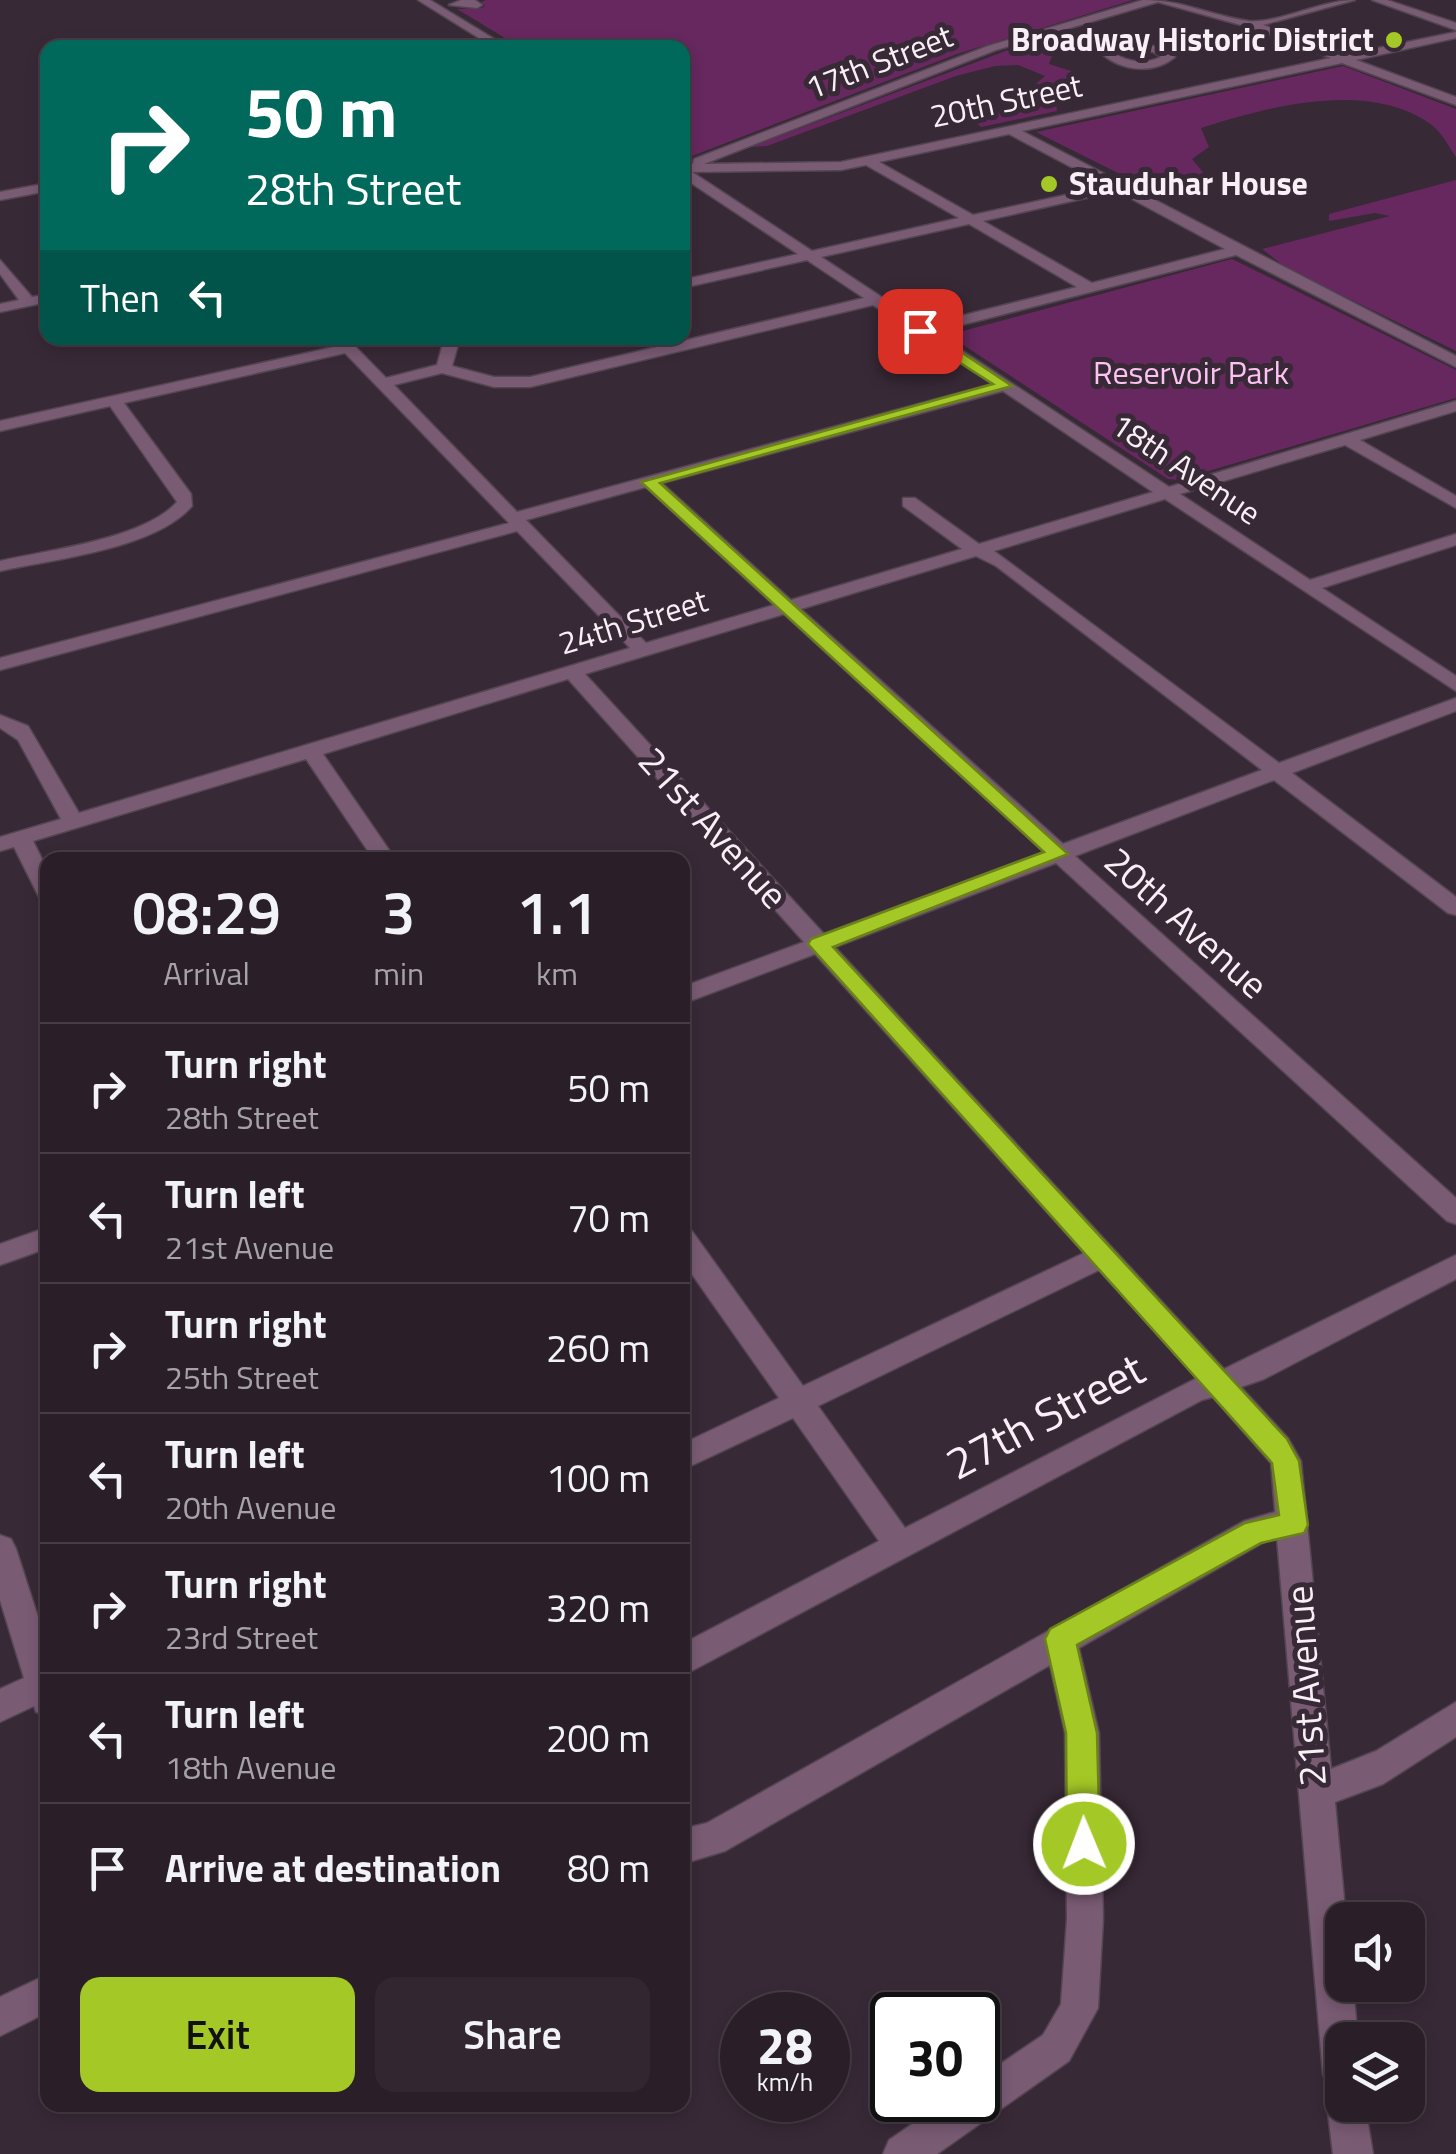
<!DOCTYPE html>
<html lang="en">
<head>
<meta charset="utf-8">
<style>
	body { margin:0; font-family:"Titillium Web",sans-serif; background:#322730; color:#f1f3f6; height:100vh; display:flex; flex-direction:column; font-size:38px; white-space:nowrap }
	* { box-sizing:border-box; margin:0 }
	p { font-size:32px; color:#a5a2a8 }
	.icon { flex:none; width:55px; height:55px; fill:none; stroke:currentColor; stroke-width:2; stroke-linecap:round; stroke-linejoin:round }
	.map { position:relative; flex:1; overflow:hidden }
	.details { position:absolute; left:40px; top:852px; width:650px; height:1260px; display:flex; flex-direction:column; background:#2a1f28; border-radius:20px; box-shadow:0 5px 15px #0003,0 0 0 2px #463d45 }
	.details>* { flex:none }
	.banner { position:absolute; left:40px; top:40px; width:650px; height:305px; border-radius:20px; box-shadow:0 5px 15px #0003,0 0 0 2px #463d45; background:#00695c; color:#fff; overflow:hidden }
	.tools { position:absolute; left:1325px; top:1902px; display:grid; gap:20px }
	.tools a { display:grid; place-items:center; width:100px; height:100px; border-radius:20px; background:#2a1f28; box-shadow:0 5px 15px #0003,0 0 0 2px #463d45; font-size:50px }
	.speed { position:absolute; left:720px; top:1992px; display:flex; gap:20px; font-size:50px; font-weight:700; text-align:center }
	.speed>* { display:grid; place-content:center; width:130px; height:130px; border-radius:50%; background:#2a1f28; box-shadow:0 5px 15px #0003,0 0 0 2px #463d45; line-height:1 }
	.speed small { font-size:25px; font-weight:400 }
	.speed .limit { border:5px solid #111; border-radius:15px; background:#fff; color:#111 }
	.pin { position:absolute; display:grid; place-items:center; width:85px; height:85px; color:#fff; margin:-42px; border-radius:20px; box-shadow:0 5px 15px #0006 }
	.me { position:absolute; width:110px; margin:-55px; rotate:359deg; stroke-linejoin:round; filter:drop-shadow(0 0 8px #0008) }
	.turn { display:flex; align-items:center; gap:35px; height:210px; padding:0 40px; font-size:45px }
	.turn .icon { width:130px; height:130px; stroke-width:2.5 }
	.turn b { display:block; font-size:70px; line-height:85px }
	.then { display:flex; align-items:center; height:95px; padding:0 40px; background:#0003; gap:20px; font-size:38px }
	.eta { display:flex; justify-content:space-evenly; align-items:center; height:170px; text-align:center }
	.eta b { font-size:60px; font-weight:600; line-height:70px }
	.cta { display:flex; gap:20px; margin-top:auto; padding:20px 40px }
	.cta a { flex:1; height:115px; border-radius:20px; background:#a4c825; color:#111; font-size:40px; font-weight:600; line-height:115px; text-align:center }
	.cta a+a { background:#322730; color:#f1f3f6 }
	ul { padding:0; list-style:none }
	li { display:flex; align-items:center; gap:30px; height:130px; padding:0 40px; border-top:2px solid #463d45 }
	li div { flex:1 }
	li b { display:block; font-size:38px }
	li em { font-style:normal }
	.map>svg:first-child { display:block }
	.green { fill:#66285f }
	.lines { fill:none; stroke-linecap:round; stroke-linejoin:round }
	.minor-casing { stroke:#534551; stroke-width:3 }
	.minor { fill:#7a5b74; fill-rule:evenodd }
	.route { fill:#a4c825; stroke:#6b8218; stroke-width:2.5 }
	.poi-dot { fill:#a4c825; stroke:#382936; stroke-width:4 }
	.labels { text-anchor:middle; stroke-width:10; stroke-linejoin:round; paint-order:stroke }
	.far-poi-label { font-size:32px; font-weight:bold; fill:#f9eff7; stroke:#382936; text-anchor:end }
	.far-street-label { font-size:32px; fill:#f9eff7; stroke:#382936 }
	.far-park-label { font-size:32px; fill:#fcc2f2; stroke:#382936 }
	.street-label { font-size:38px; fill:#f9eff7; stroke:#382936 }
	.near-street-label { font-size:45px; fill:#f9eff7; stroke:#382936 }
</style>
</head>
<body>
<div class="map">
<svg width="1456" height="2154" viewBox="0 0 1456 2154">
	<rect width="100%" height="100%" fill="#382936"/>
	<!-- green -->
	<path class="green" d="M486 0H1133L957 54 687 158H682V48L520 47 457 9 482 8 485 6 481 2Z
		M1021 45 1052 56 1049 64 1071 71 1067 83 1055 91 1057 111 981 127 973 120 1036 102 1030 89 1045 76 1018 65 995 66 956 76 767 146 751 147Z
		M1343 66 1456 109V157C1449 147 1442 133 1433 126 1371 79 1269 106 1201 128L1209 147 1192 159 1207 177H1126L1036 132Z
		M1456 180V351L1288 269 1262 249 1390 216 1375 213 1329 221V214Z
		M1232 259 1456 370V398L1178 480 1168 479 948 335Z"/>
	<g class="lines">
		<!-- minor casing -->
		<g class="minor-casing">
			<path id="minor" d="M418 0H430L509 48H495Z
				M461 0H475L482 5 477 8 449 5Z
				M1143 0C1183 0 1212 16 1249 21 1276 24 1322 0 1355 0L1263 25 1344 55 1456 32V38L1356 60 1456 97V105L1342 63 1022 131 1456 356V367L1236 255 934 332 1169 487 1456 401V411L1360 440 1456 496V508L1345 445 1180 494 1310 580 1456 534V545L1322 588 1456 676V691L1165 499 994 551 1279 763 1456 698V711L1292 773 1456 897V915L1448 913 1274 780 1075 856 1456 1198V1224L1447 1221 1056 863 835 947 1224 1369 1456 1255V1279L1264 1379 1241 1387 1288 1438 1301 1461 1331 1769 1376 1751 1456 1702V1737L1383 1784 1335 1802 1346 1920H1342V1985H1353L1358 2040H1342V2105H1365L1373 2154H1333L1327 2105 1335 2090 1328 2088 1323 2074 1277 1538 1264 1542 1079 1648 1099 1733 1103 1919 1098 2008 1069 2061 937 2154H883L889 2140 947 2100H978V2079L1043 2035 1061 2004 1067 1919 1065 1733 1050 1665 725 1851 682 1864V1829L707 1823 1244 1521 1275 1512 1271 1463 1213 1397 1202 1400 682 1676V1644L879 1541 793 1418 682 1470V1444L779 1398 682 1260V1228L692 1231 803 1386 1084 1253 815 954 682 1004V987L804 942 568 679 323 754 396 860H374L306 759 33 841 48 871V901L40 899 14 847 0 851V837L61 819 18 740 0 728V715L28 726 79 813 630 648 517 531 0 670V658L509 523 345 353 124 403 191 494 192 506C155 549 54 559 0 571V561C48 550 144 539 177 502L110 406 0 431V421L338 346 332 338H347L386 378 437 365 443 343 449 338H466L458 345 452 366 494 377H530L864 298 807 260 682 288V280L798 254 682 177V164H693L694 159 988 46ZM1158 2 1248 27 1331 58 841 162 704 164 996 50ZM1009 134 1107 186 973 215 879 162ZM866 165 959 218 812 251 692 172 841 170ZM1117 191 1225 249 1092 283 983 221ZM969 224 1077 287 924 325 821 257ZM873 305 993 384 517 512 394 385 442 373 494 387H530ZM1003 391 1153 492 979 544 915 498H903V506L962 549 791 600 662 483ZM646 487 774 605 646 643 526 520ZM976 556 996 566 1262 770 1063 844 801 609ZM784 614 1044 852 824 934 585 674ZM1099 1270 1197 1378 905 1528 818 1406Z
				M1372 0H1387L1456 23V30Z
				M1114 40 1160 47 1175 57C1152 76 1117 71 1097 49ZM1116 47 1153 52 1161 57C1143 65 1125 62 1110 50Z
				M48 183V191L0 200V192Z
				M0 260 32 297 48 294V302L0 312V304L19 300 0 274Z
				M48 1227V1248L0 1265V1244Z
				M0 1535 11 1539 16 1549 48 1648V1716L36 1712 34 1706 0 1722V1689L24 1678 0 1600Z
				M48 1974V2012L0 2036V1997Z"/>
		</g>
		<!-- minor -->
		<use href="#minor" class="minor"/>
	</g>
	<!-- route -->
	<path class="route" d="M915 328H925L1012 386 660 483 1068 854 833 947 1287 1439 1299 1461 1308 1525 1304 1533 1261 1543 1077 1645 1097 1733 1100 1844 1095 1856 1084 1860 1072 1856 1067 1844 1066 1733 1045 1639 1050 1629 1245 1523 1279 1515 1272 1463 808 944 811 939 1044 852 641 482 993 384 915 334Z"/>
	<!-- markers -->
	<g class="poi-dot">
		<circle cx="1394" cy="40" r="10"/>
		<circle cx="1049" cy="184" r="10"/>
	</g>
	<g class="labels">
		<!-- far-poi labels -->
		<g class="far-poi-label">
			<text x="1374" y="51">Broadway Historic District</text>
			<text x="1069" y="195" text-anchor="start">Stauduhar House</text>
		</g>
		<!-- far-street labels -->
		<g class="far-street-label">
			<text transform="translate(879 62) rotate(-21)" y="11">17th Street</text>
			<text transform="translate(1006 101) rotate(-12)" y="11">20th Street</text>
			<text transform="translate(1186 469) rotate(34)" y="11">18th Avenue</text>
			<text transform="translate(633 622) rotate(-17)" y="11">24th Street</text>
		</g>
		<!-- far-park labels -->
		<g class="far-park-label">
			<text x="1191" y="384">Reservoir Park</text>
		</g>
		<!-- street labels -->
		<g class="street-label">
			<text transform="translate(713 828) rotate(48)" y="13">21st Avenue</text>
			<text transform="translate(1186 923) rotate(42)" y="13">20th Avenue</text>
			<text transform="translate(1306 1686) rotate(-94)" y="13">21st Avenue</text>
		</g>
		<!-- near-street labels -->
		<g class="near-street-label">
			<text transform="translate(1045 1416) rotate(-28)" y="16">27th Street</text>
		</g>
	</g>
</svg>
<div class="tools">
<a><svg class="icon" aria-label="sound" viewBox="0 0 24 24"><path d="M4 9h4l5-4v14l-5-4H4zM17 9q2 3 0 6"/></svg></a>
<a><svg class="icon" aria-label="layers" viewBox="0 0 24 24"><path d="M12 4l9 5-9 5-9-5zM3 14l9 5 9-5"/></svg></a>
</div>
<div class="speed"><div>28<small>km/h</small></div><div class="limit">30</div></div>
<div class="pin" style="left:920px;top:331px;background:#d93025"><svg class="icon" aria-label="arrive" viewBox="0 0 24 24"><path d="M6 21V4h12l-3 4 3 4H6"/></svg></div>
<svg class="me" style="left:1084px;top:1844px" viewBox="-20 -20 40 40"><circle r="17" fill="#a4c825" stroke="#fff" stroke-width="3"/><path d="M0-11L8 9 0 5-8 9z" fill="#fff"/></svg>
<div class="banner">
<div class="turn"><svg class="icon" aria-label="right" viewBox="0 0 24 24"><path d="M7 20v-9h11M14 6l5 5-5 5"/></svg><div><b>50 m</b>28th Street</div></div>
<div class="then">Then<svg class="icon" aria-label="left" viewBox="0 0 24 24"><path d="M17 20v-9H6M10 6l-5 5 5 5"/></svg></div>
</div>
<section class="details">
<div class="eta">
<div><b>08:29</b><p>Arrival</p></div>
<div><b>3</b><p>min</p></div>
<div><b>1.1</b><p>km</p></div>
</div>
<ul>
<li><svg class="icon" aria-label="right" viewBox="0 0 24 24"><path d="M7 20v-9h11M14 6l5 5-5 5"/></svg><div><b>Turn right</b><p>28th Street</p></div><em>50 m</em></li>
<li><svg class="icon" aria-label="left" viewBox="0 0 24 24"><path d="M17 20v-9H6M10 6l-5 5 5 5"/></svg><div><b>Turn left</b><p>21st Avenue</p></div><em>70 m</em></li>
<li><svg class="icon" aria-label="right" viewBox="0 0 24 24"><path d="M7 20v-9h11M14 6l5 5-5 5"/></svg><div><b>Turn right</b><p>25th Street</p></div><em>260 m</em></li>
<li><svg class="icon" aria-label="left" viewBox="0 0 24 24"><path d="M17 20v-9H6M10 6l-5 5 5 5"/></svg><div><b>Turn left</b><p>20th Avenue</p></div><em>100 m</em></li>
<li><svg class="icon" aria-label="right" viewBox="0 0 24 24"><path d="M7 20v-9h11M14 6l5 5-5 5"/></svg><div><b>Turn right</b><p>23rd Street</p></div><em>320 m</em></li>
<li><svg class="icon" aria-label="left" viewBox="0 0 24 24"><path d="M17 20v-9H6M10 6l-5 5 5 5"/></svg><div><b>Turn left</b><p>18th Avenue</p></div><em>200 m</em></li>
<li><svg class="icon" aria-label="arrive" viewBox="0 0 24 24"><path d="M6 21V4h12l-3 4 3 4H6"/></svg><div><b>Arrive at destination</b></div><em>80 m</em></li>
</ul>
<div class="cta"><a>Exit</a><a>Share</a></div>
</section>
</div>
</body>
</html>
